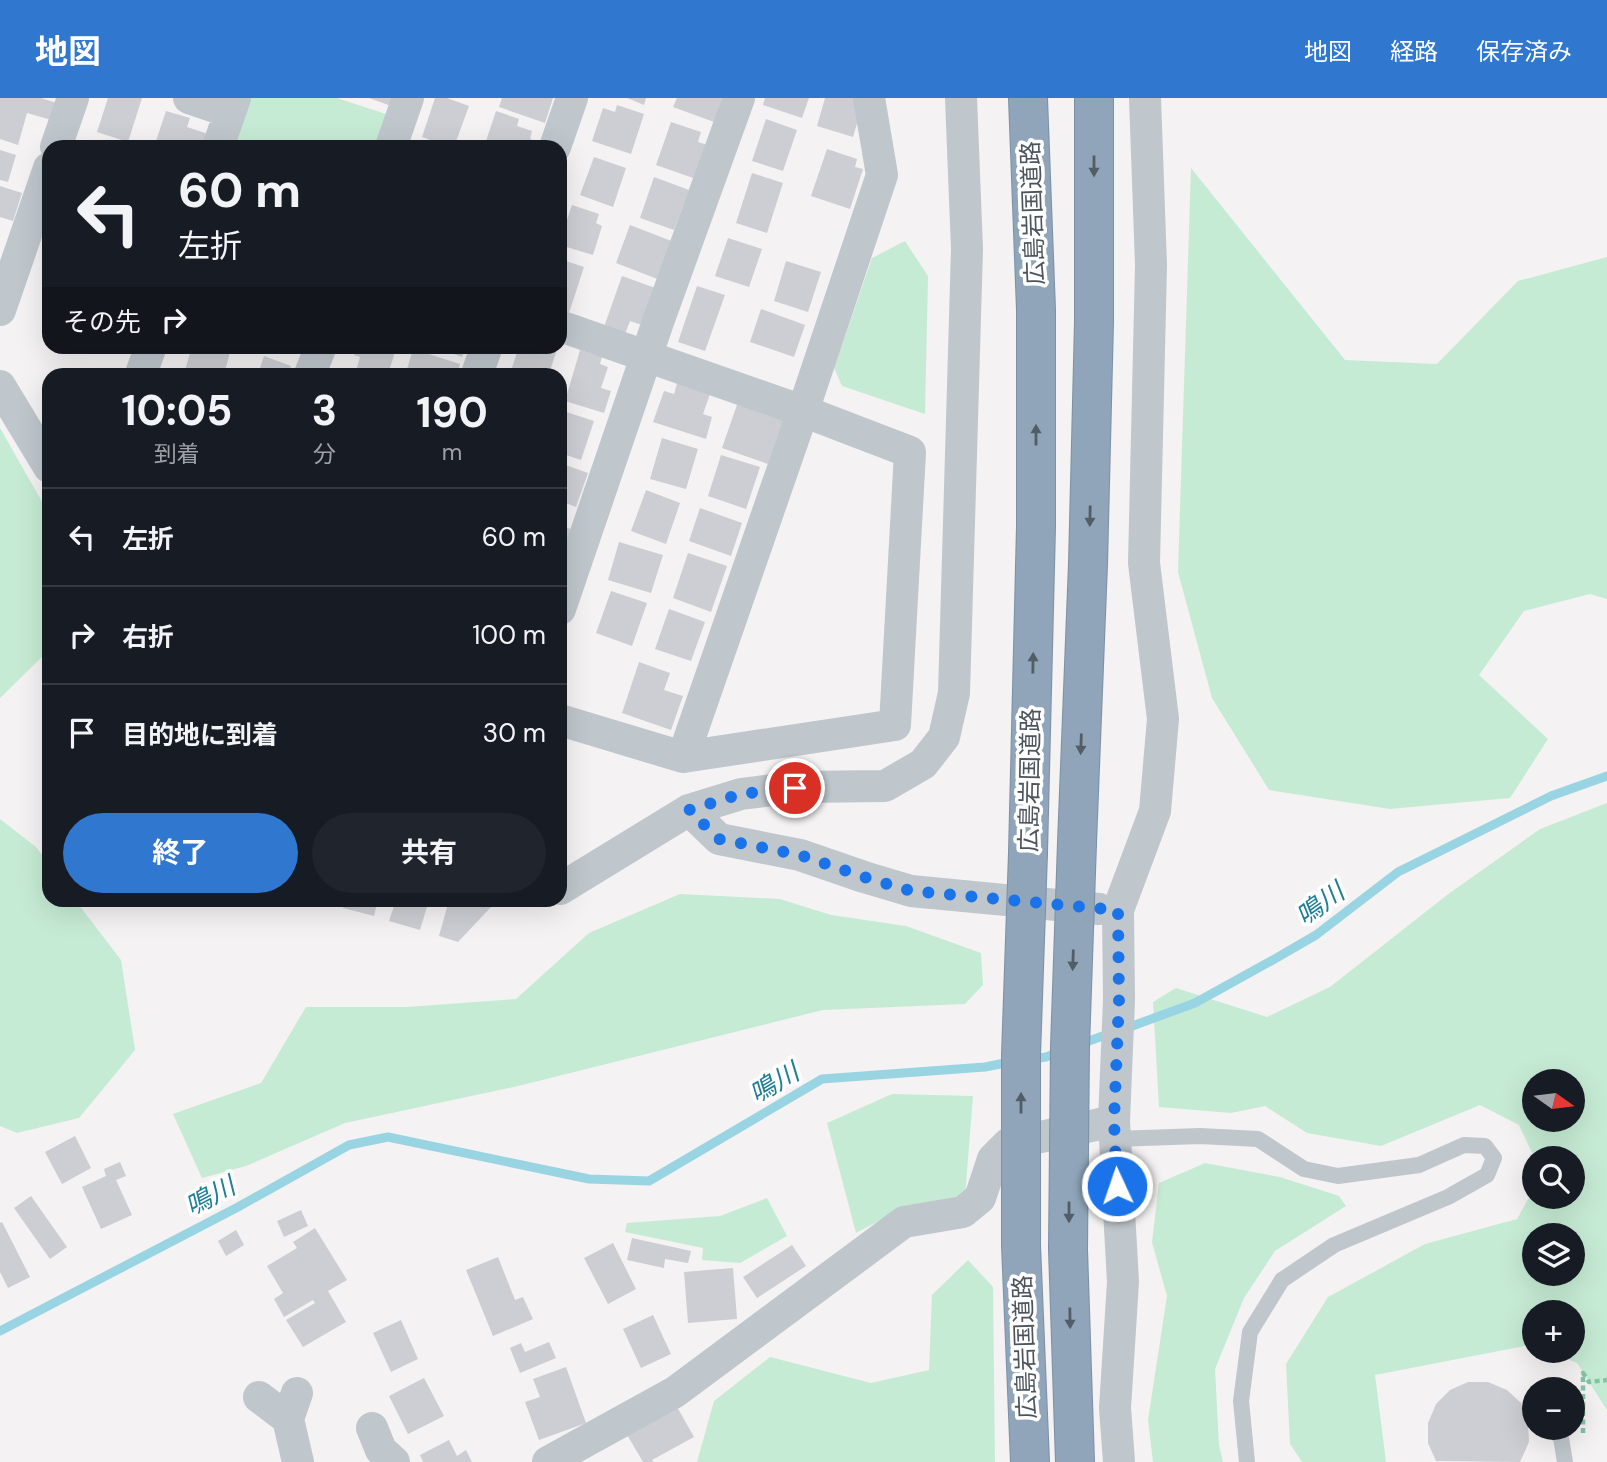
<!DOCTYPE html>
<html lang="ja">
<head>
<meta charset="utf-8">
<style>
	body { margin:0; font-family:"DM Sans","Noto Sans JP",sans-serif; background:#20242c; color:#f1f3f6; height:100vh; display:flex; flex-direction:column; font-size:26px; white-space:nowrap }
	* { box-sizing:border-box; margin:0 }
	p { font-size:23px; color:#9ea1a6 }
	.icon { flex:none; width:38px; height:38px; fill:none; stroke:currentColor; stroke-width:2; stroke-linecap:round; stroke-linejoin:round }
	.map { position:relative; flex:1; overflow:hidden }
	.details { position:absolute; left:42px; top:270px; width:525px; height:539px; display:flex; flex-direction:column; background:#171b24; border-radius:21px; box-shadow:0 7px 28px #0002 }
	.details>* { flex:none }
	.banner { position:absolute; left:42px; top:42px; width:525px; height:214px; border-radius:21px; box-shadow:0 7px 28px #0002; background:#171b24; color:#f1f3f6; overflow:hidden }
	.needle { width:46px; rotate:104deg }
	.controls { position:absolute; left:1522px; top:971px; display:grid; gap:14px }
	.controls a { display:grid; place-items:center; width:63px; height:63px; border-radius:50%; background:#171b24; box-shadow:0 7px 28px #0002; font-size:35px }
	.pin { position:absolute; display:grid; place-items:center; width:60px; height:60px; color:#fff; margin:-30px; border:4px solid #fff; border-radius:50%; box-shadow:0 2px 7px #0007 }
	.me { position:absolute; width:77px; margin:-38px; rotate:357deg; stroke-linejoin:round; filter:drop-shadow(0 0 5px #0008) }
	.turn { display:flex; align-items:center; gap:24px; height:147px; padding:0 21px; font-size:32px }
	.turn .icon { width:91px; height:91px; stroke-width:2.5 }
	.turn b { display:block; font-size:49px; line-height:60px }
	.then { display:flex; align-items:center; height:66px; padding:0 21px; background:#0003; gap:14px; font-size:26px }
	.eta { display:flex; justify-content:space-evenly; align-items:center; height:119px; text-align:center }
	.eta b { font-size:42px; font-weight:700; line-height:49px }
	.button { display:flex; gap:14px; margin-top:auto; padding:14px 21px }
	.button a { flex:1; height:80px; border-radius:42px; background:#3077d0; color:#fff; font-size:28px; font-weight:700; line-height:80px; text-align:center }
	.button a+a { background:#20242c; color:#f1f3f6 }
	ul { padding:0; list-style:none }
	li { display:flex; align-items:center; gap:21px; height:98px; padding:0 21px; border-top:2px solid #363941 }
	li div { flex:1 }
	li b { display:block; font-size:26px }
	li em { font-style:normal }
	header { display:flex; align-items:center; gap:42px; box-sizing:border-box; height:98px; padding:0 35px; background:#3077d0; color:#fff }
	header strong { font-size:33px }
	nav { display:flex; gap:38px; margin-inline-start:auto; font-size:24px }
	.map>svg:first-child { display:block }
	.green { fill:#c6ebd4; fill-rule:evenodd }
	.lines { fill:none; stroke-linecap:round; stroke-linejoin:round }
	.stream { stroke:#99d4e3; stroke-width:9 }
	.building { fill:#cdced3 }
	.highway-casing { stroke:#7b90a6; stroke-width:40 }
	.path { stroke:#82c5a4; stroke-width:4.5; stroke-dasharray:5 3.5; stroke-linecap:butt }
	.lane { stroke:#bfc6cc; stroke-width:16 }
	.street { stroke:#bfc6cc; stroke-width:32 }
	.highway { stroke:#90a5ba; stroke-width:38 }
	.highway-bridge-casing { stroke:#7b90a6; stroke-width:40; stroke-linecap:butt }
	.highway-bridge { stroke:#90a5ba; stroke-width:38 }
	.oneway { fill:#535d66 }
	.route { stroke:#1a73e8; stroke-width:12; stroke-dasharray:0 21.6 }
	.labels { text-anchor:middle; stroke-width:7; stroke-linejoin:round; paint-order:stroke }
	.street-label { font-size:24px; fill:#4c555d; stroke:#fff }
	.water-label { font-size:26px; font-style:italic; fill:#1d7e97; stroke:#fff }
</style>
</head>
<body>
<header>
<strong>地図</strong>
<nav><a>地図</a><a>経路</a><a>保存済み</a></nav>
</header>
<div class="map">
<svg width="1607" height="1364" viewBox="0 0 1607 1364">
	<rect width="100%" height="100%" fill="#f4f2f2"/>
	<!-- green -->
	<path class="green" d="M247 0H337L389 17 379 49H232Z
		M1191 70 1345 262 1437 266 1518 183 1607 159V501L1590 496 1524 513 1479 577 1548 641 1510 700 1390 711 1269 692 1212 600 1178 474Z
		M905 143 928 178 925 316 842 288 834 270 872 160Z
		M0 330 49 416V552L0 600Z
		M1607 705V1312L1577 1265 1547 1253H1573V1214H1535V1248L1530 1247 1375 1277 1386 1364H1302L1290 1346 1286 1266 1328 1199 1425 1146 1517 1121 1535 1089V1099H1573V1060L1535 1061 1519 1027 1480 1007 1381 1048 1307 1035 1265 1008 1231 1015 1159 1009 1153 904 1176 890 1267 919 1330 889 1447 797 1540 731ZM1535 984H1573V1022H1535ZM1535 1138H1573V1176H1535Z
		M0 721 36 749 49 766V802H75L121 862 135 952 79 1020 17 1035 0 1028Z
		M680 796 780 801 831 817 906 828 981 855 983 887 965 906 823 912 514 989 345 1025 246 1068 202 1080 173 1016 261 985 306 909H407L516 901 589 835Z
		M892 996 973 998 965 1098 901 1111 856 1135 827 1025Z
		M1205 1065 1280 1079 1339 1098 1346 1108 1275 1153 1244 1200 1215 1271 1219 1347 1223 1364H1153L1148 1322 1167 1198 1152 1144 1159 1085Z
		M767 1100 787 1138 740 1165 702 1162 703 1150 625 1134 627 1125 720 1118Z
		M968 1162 993 1189 995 1364H697L714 1303 770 1259 871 1285 929 1272 932 1197Z"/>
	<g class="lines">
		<!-- stream -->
		<path class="stream" d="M1124 931 1195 905 1271 863 1316 837 1398 774 1551 698 1607 678
			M1078 947 1111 935
			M1031 961 1046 959 1062 953
			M0 1233 238 1109 349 1047 388 1039 589 1081 649 1083 822 981 985 969 1010 964"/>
	</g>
	<!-- building -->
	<path class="building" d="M0 0H41L60 6 55 23 27 15 18 47 0 41Z
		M108 0H142L128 44 97 34Z
		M369 0H394L391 8Z
		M435 0H447L469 8 454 49H449L422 39Z
		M502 0H553L545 25 499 9Z
		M627 0H646L644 7Z
		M677 0H722L714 24 673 9Z
		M765 0H809L802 20 763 7Z
		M825 0H854L863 5 853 39 817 28Z
		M617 7 644 16 631 56 592 43 603 10 615 14Z
		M166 13 190 20 187 29 208 36 204 49H154Z
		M496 13 519 21 517 28 532 33 530 41 540 44 538 49H484Z
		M766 21 797 32 783 73 752 63Z
		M671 24 701 34 698 44 708 47 696 81 656 67Z
		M827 51 857 61 855 69 863 71 850 111 811 98Z
		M0 52 16 57 8 84 0 82Z
		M594 59 626 70 613 109 580 97Z
		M752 75 783 85 767 135 736 125Z
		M654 79 689 92 674 132 640 120Z
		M0 88 22 95 13 123 0 119Z
		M572 107 599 116 596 125 602 128 593 157 560 147V142Z
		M630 127 674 144 660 182 616 165Z
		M728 140 762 151 749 189 715 178Z
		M560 161 584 169 569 215 560 212Z
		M786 163 821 174 808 214 774 203Z
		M622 178 658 191 645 228 630 223 625 236 604 229Z
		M697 188 725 197 705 253 678 244Z
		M761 211 805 227 794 259 750 244Z
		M95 248H117L115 255Z
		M192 248H220L231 251 224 276H184Z
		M271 248H296L294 256Z
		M356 248H397L388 276H355L360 259 354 257Z
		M433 248H466L462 259Z
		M519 248H558L549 276H510Z
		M413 251 460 266 457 276H416L417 274 407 271Z
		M580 252 602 259 600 266 608 269 601 290 611 293 604 315 565 303Z
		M264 258 291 268 288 276H258Z
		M678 282 711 293 703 316 712 319 706 341 653 324 664 293 674 296Z
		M739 301 785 317 768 366 722 350Z
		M560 312 594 323 581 362 560 355Z
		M662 340 698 351 686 391 650 381Z
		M721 357 760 369 746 411 708 398Z
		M560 365 588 375 576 409 560 403Z
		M646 392 680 405 666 446 631 433Z
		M700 410 742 425 731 458 689 443Z
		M560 427 571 431 562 457H560Z
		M619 444 663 457 651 495 608 482Z
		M688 455 727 468 711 514 673 500Z
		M611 493 647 505 632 548 596 535Z
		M669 511 705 524 691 563 655 551Z
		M639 564 670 575 664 592 683 598 671 632 622 615Z
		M49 623V640L45 641 42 625Z
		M346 802H378L374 818 343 810Z
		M396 802H429L420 832 389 823Z
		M449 802H465L491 809 458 844 439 838Z
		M75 1038 91 1070 62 1086 45 1054Z
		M120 1064 126 1078 116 1082 132 1117 101 1131 82 1089 106 1078 104 1071Z
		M31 1098 67 1149 50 1161 14 1110Z
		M301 1112 308 1128 284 1139 277 1123Z
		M2 1124 30 1179 8 1190 0 1174V1125Z
		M315 1130 347 1182 328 1193 346 1224 303 1249 286 1222 315 1205 313 1202 284 1219 274 1201 283 1195 267 1168 297 1150 293 1144Z
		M236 1132 244 1147 226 1158 218 1143Z
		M632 1140 691 1153 688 1165 665 1161 664 1170 627 1162Z
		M613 1145 636 1191 608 1206 584 1160Z
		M792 1147 806 1168 757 1200 743 1179Z
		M498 1159 515 1202 523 1199 533 1221 493 1238 466 1172Z
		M733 1170 737 1221 688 1225 684 1174Z
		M653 1217 671 1256 641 1270 623 1231Z
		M401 1222 418 1261 391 1274 373 1235Z
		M549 1244 556 1260 520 1275 510 1250 521 1245 525 1254Z
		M566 1269 586 1325 539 1342 525 1304 540 1299 533 1281Z
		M424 1280 444 1318 408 1336 389 1298Z
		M1468 1284H1488L1507 1292 1521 1305 1528 1324 1529 1344 1520 1364 1436 1363 1428 1345V1325L1436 1306 1450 1292Z
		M676 1307 694 1339 652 1362 654 1364H643L626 1335Z
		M449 1342 457 1358 466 1352 472 1364H423L420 1357Z"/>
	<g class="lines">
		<!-- highway casing -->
		<g class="highway-casing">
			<path id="highway" d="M1077 745 1088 466 1094 224V0
				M1028 755 1036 428V212L1028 0
				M1021 1147 1030 1364
				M1068 1151 1075 1364"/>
		</g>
		<!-- path -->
		<path class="path" d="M1583 1335V1275L1589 1284 1607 1282"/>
		<!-- lane -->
		<path class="lane" d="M1115 1041 1200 1038 1258 1041 1304 1071 1338 1078 1419 1067 1464 1047 1485 1048 1494 1060 1487 1077 1448 1099 1334 1147 1282 1182 1250 1234 1241 1303 1247 1364
			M1552 1330 1561 1340 1565 1364"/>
		<!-- street -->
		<path class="street" d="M189 0 230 14
			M56 49 73 0
			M218 49 235 0
			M391 49 408 0
			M555 49 572 0
			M0 212 49 70
			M560 228 803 313 910 354 895 627 683 659 560 622
			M141 276 151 248
			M310 276 321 248
			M477 276 487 248
			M0 288 49 369
			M560 511 658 224 739 0
			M683 659 803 313 882 77 869 0
			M689 712 719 741 800 757 864 779 911 793 1099 811
			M560 791 689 712 741 696 795 689 885 688 923 666 944 639 954 595 967 151 961 0
			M297 1295 288 1321 298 1364
			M259 1299 288 1321
			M372 1330 381 1352 394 1364
			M548 1364 675 1294 904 1124 963 1114 980 1100 993 1061 1008 1046 1114 1023
			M1119 1364 1115 1310 1123 1184 1114 1023 1119 902 1118 812 1155 713 1163 621 1144 465 1151 167 1145 0"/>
		<!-- highway -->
		<use href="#highway" class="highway"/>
		<!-- highway-bridge casing -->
		<g class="highway-bridge-casing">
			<path id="highway-bridge" d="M1021 1147V957L1028 755
				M1068 1151 1070 949 1077 745"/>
		</g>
		<!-- highway-bridge -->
		<use href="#highway-bridge" class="highway-bridge"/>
	</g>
	<!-- one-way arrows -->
	<defs><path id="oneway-solid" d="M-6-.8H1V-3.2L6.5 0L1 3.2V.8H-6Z" transform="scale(1.75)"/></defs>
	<g class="oneway">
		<use href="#oneway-solid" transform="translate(1094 68) rotate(90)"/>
		<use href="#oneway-solid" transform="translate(1036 337) rotate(-90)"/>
		<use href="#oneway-solid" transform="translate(1090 418) rotate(91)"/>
		<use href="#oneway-solid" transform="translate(1033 565) rotate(-89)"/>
		<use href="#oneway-solid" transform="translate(1081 646) rotate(92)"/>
		<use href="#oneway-solid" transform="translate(1073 862) rotate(92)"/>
		<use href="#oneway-solid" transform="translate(1021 1005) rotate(-90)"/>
		<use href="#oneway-solid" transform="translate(1069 1114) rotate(90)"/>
		<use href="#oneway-solid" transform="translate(1070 1220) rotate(89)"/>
	</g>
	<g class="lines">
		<!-- route -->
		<path class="route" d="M795 690 741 696 689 712 719 741 800 757 864 779 911 793 1118 812 1119 902 1114 1023 1117 1088"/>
	</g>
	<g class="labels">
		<!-- street labels -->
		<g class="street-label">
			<text transform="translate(1033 115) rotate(-92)" y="8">広島岩国道路</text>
			<text transform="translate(1030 682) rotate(-89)" y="8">広島岩国道路</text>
			<text transform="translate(1025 1249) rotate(-92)" y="8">広島岩国道路</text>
		</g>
		<!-- water labels -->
		<g class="water-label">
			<text transform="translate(1320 806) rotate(-36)" y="9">鳴川</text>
			<text transform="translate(774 985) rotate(-31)" y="9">鳴川</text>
			<text transform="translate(210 1098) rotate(-28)" y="9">鳴川</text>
		</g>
	</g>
</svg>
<div class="controls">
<a><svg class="needle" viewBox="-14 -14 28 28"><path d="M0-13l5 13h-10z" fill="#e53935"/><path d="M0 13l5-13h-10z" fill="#9ea1a6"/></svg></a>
<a><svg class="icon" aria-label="search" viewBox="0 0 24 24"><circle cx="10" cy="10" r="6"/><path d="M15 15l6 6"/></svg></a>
<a><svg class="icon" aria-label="layers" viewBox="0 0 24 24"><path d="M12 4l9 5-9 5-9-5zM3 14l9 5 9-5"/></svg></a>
<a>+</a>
<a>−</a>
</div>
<div class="pin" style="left:795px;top:690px;background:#d93025"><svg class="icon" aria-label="arrive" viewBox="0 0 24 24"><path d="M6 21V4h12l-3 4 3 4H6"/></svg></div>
<svg class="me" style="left:1117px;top:1088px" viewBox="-20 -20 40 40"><circle r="17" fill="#1a73e8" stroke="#fff" stroke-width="3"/><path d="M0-11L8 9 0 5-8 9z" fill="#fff"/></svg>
<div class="banner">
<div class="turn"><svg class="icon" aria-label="left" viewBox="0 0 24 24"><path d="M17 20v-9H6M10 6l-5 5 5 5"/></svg><div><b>60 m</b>左折</div></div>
<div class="then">その先<svg class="icon" aria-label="right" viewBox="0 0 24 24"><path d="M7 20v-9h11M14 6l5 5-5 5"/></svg></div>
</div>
<section class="details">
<div class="eta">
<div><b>10:05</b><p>到着</p></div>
<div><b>3</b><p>分</p></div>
<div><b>190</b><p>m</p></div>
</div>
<ul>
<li><svg class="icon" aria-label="left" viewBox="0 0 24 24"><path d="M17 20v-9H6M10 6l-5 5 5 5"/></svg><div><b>左折</b></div><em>60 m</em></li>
<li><svg class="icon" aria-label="right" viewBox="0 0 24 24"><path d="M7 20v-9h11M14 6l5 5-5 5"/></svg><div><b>右折</b></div><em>100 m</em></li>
<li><svg class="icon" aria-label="arrive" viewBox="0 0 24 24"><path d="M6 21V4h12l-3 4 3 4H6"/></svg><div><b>目的地に到着</b></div><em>30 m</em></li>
</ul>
<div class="button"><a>終了</a><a>共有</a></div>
</section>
</div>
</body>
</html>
